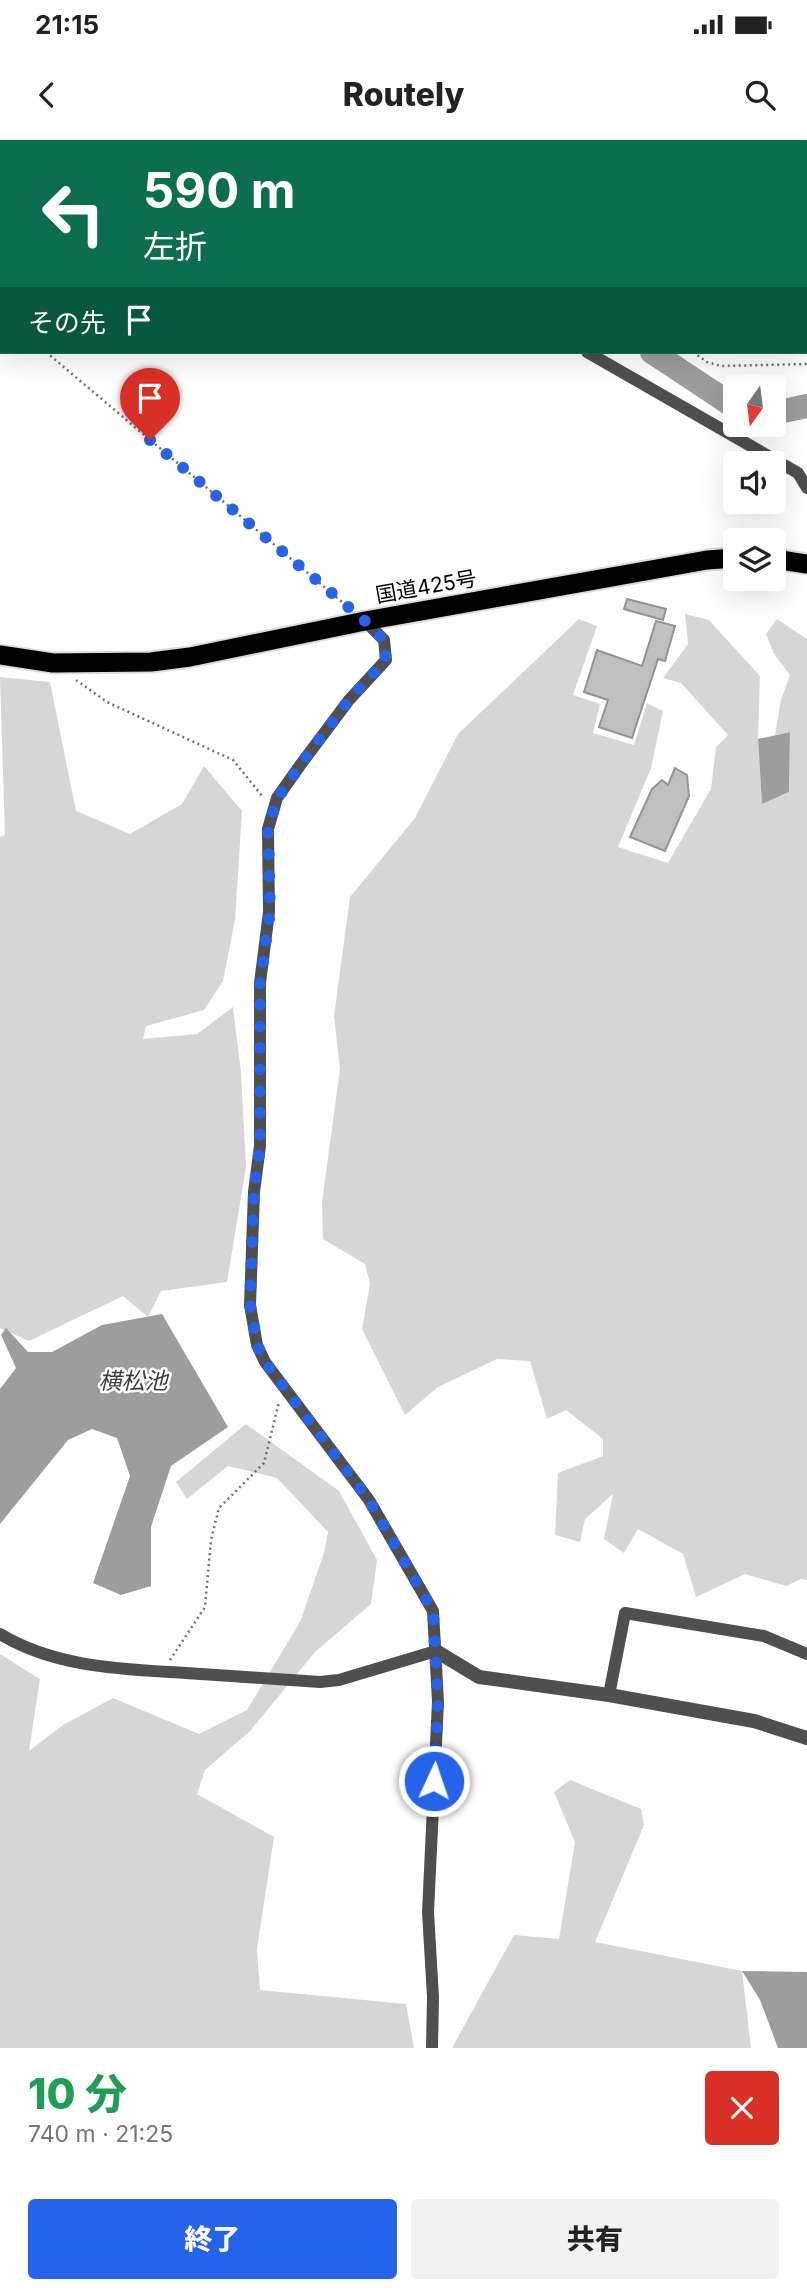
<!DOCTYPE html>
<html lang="ja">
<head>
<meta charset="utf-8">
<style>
	body { margin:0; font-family:Inter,"Noto Sans JP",sans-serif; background:#f2f2f2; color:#222; height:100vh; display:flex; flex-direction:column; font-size:26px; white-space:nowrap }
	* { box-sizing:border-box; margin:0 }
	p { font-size:23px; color:#767676 }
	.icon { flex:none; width:38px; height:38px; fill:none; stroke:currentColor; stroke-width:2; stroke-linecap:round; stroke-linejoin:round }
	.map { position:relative; height:1908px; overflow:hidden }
	.side { display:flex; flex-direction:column; background:#fff; flex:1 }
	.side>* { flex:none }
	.top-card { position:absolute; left:0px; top:0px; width:808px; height:214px; box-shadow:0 7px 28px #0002; background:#0b6e4f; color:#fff; overflow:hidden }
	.needle { width:46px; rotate:194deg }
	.controls { position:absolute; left:723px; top:234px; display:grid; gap:14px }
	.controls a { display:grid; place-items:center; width:63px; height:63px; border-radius:7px; background:#fff; box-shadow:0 7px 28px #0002; font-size:35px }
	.pin { position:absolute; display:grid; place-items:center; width:60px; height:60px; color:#fff; margin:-72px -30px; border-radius:50% 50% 50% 0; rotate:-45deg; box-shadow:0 0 7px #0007 }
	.pin .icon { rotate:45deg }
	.me { position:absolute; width:77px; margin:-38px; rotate:3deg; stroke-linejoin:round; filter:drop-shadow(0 0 5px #0008) }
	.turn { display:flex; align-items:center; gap:24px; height:147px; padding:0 28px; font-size:32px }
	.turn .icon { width:91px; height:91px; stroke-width:2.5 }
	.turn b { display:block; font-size:49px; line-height:60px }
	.then { display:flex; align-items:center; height:66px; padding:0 28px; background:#0003; gap:14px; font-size:26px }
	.round { display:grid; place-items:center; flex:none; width:74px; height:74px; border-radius:7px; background:#f2f2f2 }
	.head { display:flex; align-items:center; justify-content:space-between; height:119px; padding:0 28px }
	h1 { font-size:42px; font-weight:800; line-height:52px; color:#1e9e55 }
	.button { display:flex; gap:14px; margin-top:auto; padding:14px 28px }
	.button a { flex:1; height:80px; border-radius:7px; background:#2563eb; color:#fff; font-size:28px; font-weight:800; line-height:80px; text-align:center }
	.button a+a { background:#f2f2f2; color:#222 }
	.status { display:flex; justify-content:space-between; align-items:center; height:49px; padding:0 35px; background:#fff; direction:ltr }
	.status svg { height:19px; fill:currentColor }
	header { display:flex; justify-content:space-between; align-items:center; height:91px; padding:0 28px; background:#fff; font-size:32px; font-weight:800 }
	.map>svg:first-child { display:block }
	.green { fill:#d6d6d6 }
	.water { fill:#9d9d9d }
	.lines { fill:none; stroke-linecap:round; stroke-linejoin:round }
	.river { stroke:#9d9d9d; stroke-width:24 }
	.building { fill:#bfbfbf; stroke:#939393; stroke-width:2 }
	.trunk-casing { stroke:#dbdbdb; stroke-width:23 }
	.path { stroke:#717171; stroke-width:2.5; stroke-dasharray:2 3.5; stroke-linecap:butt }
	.minor { stroke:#4f4f4f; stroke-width:12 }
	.tertiary { stroke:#4f4f4f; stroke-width:14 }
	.trunk { stroke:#000; stroke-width:19 }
	.route { stroke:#2563eb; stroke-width:12; stroke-dasharray:0 21.6 }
	.labels { text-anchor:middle; stroke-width:5; stroke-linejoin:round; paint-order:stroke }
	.street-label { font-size:21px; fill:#000; stroke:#fff }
	.water-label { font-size:23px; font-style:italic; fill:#3e3e3e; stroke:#fff }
</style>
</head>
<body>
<div class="status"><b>21:15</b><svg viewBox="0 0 49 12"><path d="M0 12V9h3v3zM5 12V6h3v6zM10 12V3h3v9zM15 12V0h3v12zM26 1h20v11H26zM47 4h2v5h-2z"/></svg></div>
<header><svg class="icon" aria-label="back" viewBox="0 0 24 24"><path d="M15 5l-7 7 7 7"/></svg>Routely<svg class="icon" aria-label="search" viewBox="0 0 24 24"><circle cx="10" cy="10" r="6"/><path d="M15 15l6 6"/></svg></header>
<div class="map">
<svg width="807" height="1908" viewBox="0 0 807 1908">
	<rect width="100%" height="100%" fill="#fff"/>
	<!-- green -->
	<path class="green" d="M685 474 709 480 760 536 758 599 762 664 789 652 790 592 775 595 781 560 790 535 774 514 766 494 777 479 807 499V1440L801 1439 786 1446 745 1434 696 1457 683 1414 638 1389 624 1413 604 1399 613 1354 585 1379 580 1402 555 1395 558 1333 603 1316V1299L566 1270 547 1279 530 1221 497 1219 438 1247 405 1275 362 1189 370 1144 365 1124 323 1099 322 1062 340 929 334 876 350 757 415 678 458 594 579 479 597 486 573 555 600 564 593 593 634 605 647 563 663 571 651 628 618 707 668 723 711 649 716 607 728 595 681 543 663 538 688 504Z
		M0 537 50 542 76 671 130 694 182 664 204 626 242 671 235 780 223 841 204 870 146 886 143 899 197 894 233 867 241 932 246 1027 227 1142 161 1151 148 1177 123 1156 29 1201 0 1188V697L5 695Z
		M246 1284 339 1351 377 1420 371 1464 315 1512 250 1591 205 1630 197 1654 274 1697 257 1809 260 1850 406 1864 414 1908H0V1514L40 1539 29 1611 63 1585 113 1558 199 1594 247 1570 300 1482 324 1413 328 1392 277 1338 228 1326 187 1359 176 1342Z
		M570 1640 641 1669 644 1685 595 1802 742 1831 751 1908H452L514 1795 559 1799 575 1702 554 1652Z"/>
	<!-- water -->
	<path class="water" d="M790 592 789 652 762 664 758 599Z
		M162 1174 228 1287 171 1326 151 1387V1446L121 1455 93 1443 130 1336 117 1298 92 1289 68 1300 0 1384V1249L16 1228 1 1195 6 1188 28 1212H52L102 1185Z
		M742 1831 807 1832V1908H778L760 1860Z"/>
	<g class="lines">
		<!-- river -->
		<path class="river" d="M341 0 344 2
			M652 212 735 267
			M774 273 807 266"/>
	</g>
	<!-- building -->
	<path class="building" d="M627 459 666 469 663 480 624 469Z
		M656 481 675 486 665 521 658 519 632 598 599 587 608 560 584 552 597 510 642 526Z
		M675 628 687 635 689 656 665 711 630 697 652 649 662 640 668 645Z"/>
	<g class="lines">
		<!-- trunk casing -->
		<g class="trunk-casing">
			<path id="trunk" d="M774 419 807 424
				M0 515 53 523 151 522 190 517 365 481 707 420 735 418"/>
		</g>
		<!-- path -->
		<path class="path" d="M380 0 382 2
			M684 0 689 2
			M0 173 2 174
			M46 212 348 467
			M693 212 707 222 721 226 807 224
			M76 540 107 562 233 620 263 657
			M170 1520 205 1467 211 1400 219 1368 264 1323 279 1262"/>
		<!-- minor -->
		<path class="minor" d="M282 0 284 2
			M587 212 798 333 807 348
			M365 481 384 500 386 520 349 560 301 624 277 658 268 689 269 772 260 843V1006L254 1052 250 1165 257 1205 265 1222 369 1360 433 1471 438 1562 428 1772 433 1857 432 1908
			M0 1494C56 1528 123 1529 186 1533 231 1536 275 1539 320 1542L339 1540 436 1511
			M609 1555 625 1473 764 1496 807 1514"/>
		<!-- tertiary -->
		<path class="tertiary" d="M436 1511 479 1537 609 1555 754 1581 807 1598"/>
		<!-- trunk -->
		<use href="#trunk" class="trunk"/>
	</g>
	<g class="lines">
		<!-- route -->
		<path class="route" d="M150 300 365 481 384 500 386 520 349 560 301 624 277 659 268 689 270 772 260 843V1006L254 1052 250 1165 257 1205 265 1222 369 1360 433 1471 438 1562 434 1641"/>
	</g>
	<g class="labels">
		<!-- street labels -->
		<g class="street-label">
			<text transform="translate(426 447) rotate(-10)" y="7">国道425号</text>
		</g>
		<!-- water labels -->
		<g class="water-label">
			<text x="133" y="1249">横松池</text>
		</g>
	</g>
</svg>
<div class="controls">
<a><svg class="needle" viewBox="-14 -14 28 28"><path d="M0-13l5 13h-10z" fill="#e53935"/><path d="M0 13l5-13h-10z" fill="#767676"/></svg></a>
<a><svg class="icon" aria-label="sound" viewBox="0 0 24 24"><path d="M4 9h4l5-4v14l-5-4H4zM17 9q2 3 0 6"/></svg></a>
<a><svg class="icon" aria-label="layers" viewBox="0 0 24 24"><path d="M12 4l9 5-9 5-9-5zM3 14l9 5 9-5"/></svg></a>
</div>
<div class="pin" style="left:150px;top:300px;background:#d93025"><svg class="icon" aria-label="arrive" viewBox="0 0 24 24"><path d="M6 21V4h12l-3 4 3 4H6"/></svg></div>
<svg class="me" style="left:434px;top:1641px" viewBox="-20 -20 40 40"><circle r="17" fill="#2563eb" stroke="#fff" stroke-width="3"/><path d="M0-11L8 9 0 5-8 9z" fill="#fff"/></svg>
<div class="top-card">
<div class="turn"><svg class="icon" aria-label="left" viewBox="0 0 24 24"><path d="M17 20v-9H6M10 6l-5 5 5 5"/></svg><div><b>590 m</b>左折</div></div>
<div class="then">その先<svg class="icon" aria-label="arrive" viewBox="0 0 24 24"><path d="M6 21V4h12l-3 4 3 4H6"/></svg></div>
</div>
</div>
<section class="side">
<div class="head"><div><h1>10 分</h1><p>740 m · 21:25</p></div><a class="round" style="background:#d93025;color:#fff"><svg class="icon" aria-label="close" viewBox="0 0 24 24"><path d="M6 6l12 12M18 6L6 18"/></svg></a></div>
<div class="button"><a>終了</a><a>共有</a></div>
</section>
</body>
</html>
